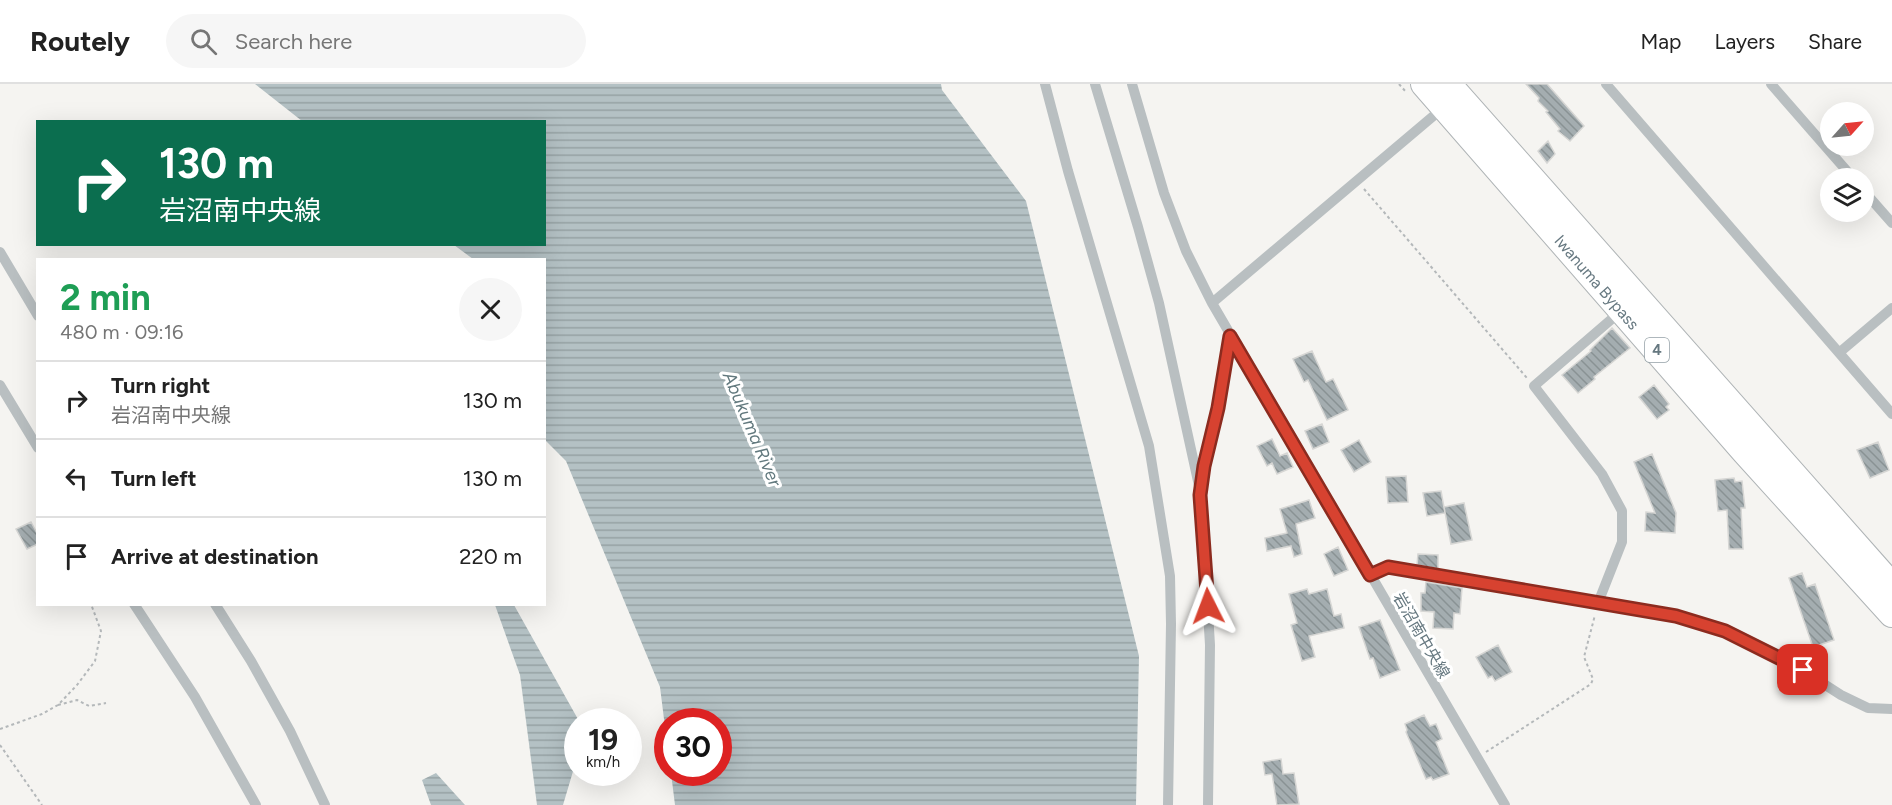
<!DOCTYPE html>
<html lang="en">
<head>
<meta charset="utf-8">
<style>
	body { margin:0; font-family:Figtree,"Noto Sans JP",sans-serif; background:#f6f6f6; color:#222; height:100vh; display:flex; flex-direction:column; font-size:22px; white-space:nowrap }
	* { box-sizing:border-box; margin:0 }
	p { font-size:20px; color:#767676 }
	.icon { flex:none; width:33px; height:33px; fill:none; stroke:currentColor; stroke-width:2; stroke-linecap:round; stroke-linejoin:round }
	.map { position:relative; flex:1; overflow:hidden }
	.details { position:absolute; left:36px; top:174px; width:510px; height:348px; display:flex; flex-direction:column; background:#fff; border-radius:0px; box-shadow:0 6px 24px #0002 }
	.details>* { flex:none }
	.guide { position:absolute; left:36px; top:36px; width:510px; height:126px; border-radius:0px; box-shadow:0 6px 24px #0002; background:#0b6e4f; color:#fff; overflow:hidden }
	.needle { width:39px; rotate:63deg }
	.buttons { position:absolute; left:1820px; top:18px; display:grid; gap:12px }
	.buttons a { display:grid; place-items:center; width:54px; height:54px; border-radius:50%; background:#fff; box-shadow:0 6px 24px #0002; font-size:30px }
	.speed { position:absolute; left:564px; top:624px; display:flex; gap:12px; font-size:30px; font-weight:700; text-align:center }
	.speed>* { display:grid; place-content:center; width:78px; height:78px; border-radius:50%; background:#fff; box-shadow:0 6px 24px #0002; line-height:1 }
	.speed small { font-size:15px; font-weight:400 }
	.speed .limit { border:9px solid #d22; background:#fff; color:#111 }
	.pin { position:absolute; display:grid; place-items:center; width:51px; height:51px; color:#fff; margin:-26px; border-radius:12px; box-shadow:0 3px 9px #0006 }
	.me { position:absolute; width:66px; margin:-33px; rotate:357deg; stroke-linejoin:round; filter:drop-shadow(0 0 4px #0008) }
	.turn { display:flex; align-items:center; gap:21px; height:126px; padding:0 24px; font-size:27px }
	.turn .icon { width:78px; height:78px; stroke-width:2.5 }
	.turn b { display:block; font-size:42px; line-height:51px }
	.round { display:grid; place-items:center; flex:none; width:63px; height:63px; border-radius:32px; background:#f6f6f6 }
	.overview { display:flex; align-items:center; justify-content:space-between; height:102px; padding:0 24px }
	h1 { font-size:36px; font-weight:700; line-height:45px; color:#1e9e55 }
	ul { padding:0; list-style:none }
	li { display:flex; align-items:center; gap:18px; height:78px; padding:0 24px; border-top:2px solid #e0e0e0 }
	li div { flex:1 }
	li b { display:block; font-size:22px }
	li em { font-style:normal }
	header { display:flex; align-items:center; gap:36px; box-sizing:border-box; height:84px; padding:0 30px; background:#fff; border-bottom:2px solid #e0e0e0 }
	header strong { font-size:28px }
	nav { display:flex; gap:33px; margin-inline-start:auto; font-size:21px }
	.search { width:420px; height:54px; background:#f6f6f6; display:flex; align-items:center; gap:15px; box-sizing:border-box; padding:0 21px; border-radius:33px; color:#767676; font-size:22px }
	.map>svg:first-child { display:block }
	.water { fill:url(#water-rules) }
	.building { fill:url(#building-back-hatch); stroke:#d6d6d4; stroke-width:1.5 }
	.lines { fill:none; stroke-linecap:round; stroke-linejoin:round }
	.highway-casing { stroke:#afb4b6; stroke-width:28 }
	.path { stroke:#b4b8ba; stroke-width:2; stroke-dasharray:3 3; stroke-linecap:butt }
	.minor { stroke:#b9bfc1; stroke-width:10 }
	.highway { stroke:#fff; stroke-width:26 }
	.route-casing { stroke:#8c2b1f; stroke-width:15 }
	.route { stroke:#d74230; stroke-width:10 }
	.labels { text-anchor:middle; stroke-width:6; stroke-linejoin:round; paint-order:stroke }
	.shield { fill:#fff; stroke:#94a0a6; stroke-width:1.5 }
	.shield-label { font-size:15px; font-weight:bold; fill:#667880 }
	.street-label { font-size:16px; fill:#667880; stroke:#fff }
	.water-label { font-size:18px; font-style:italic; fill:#62797e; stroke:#fff }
</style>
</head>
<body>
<header>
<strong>Routely</strong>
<div class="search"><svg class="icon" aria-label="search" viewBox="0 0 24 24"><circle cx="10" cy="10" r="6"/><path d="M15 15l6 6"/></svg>Search here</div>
<nav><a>Map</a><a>Layers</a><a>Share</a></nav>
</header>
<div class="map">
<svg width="1892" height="721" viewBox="0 0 1892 721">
	<defs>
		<pattern id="water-rules" width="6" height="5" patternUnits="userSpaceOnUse" patternTransform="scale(1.5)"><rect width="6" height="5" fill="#b4c1c4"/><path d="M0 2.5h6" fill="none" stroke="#96a2a4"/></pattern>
		<pattern id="building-back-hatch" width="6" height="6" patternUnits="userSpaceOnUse" patternTransform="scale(1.5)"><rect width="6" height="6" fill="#a4adb0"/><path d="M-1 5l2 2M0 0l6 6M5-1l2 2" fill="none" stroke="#899294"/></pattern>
	</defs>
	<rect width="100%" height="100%" fill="#f5f4f1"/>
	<!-- water -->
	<path class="water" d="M255 0H941L942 6 1026 117 1139 572 1136 721H675L671 689 718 688V638H668L667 659 660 603 566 377 545 356 544 176 473 175 454 161 544 160V38L302 37Z
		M495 521H514L579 637 577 674 563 721H537L520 591Z
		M436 689 465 721H431L422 696Z"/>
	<!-- building -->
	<path class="building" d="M1526 0H1547L1584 42 1570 57 1558 47 1560 45 1546 28 1548 27 1538 17 1539 14Z
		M1548 57 1555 70 1547 79 1538 67Z
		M1612 244 1630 264 1594 293 1595 295 1578 309 1562 291 1591 267 1590 266Z
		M1312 267 1326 298 1333 295 1348 326 1327 336 1308 296 1304 298 1293 275Z
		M1654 301 1669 320 1666 323 1669 326 1657 335 1639 313Z
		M1322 340 1329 358 1313 365 1305 347Z
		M1272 355 1280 372 1287 369 1293 383 1277 390 1272 379 1267 382 1257 362Z
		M1359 356 1371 378 1354 388 1341 366Z
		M1878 358 1889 386 1870 394 1857 366Z
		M1652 370 1676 429 1675 449 1645 447 1646 428 1655 429 1634 378Z
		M1406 392 1408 418 1388 419 1386 393Z
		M1734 394 1735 398 1742 397 1745 424H1741L1743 465H1729L1727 426 1718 427 1715 396Z
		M1441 407 1445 429 1427 432 1423 409Z
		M1309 416 1315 434 1296 440 1302 470 1294 473 1291 462 1267 467 1265 454 1287 449 1280 425Z
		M1464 419 1472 456 1451 460 1444 423Z
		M31 438 38 451V460L27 465 16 445Z
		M1338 463 1348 486 1334 492 1324 470Z
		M1418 470 1438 471V485L1417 481Z
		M1802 489 1807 503 1815 500 1834 556 1813 563 1789 494Z
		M1426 498 1462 504 1460 530 1454 529 1453 545 1433 544 1434 528 1421 527V509H1425Z
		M1307 505 1309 510 1327 505 1334 532 1341 530 1344 544 1309 552 1315 573 1302 577 1291 541 1297 539 1289 510Z
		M1380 536 1400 586 1380 594 1373 574 1370 575 1359 543Z
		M1498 561 1512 588 1495 597 1492 592 1488 594 1476 573Z
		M1424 631 1430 642 1436 640 1442 655 1436 658 1449 690 1433 696 1431 693 1426 695 1406 648 1407 646 1405 640Z
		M1281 675 1283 690 1294 689 1299 720 1277 721 1272 690 1265 691 1263 678Z"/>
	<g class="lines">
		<!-- highway casing -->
		<g class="highway-casing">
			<path id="highway" d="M1424 0 1745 368 1892 530
				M1448 0 1892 502"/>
		</g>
		<!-- path -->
		<path class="path" d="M1399 0 1406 8
			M1364 105 1527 294
			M58 621 77 616 89 622 106 619
			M0 645 42 630 58 621 77 601 95 577 101 547 91 520
			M0 661 42 721
			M1486 668 1591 600 1593 595 1584 573 1595 531"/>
		<!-- minor -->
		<path class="minor" d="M1045 0 1068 87 1149 362 1170 492 1171 540 1168 721
			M1095 0 1138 143 1159 219 1201 411 1210 561 1208 721
			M1132 0 1164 109 1186 167 1212 219 1505 721
			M1606 0 1892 330
			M1771 0 1853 94
			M1863 106 1892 139
			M0 168 38 232
			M1212 219 1444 23
			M1840 268 1892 224
			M0 301 38 364
			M1201 402 1204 382 1218 324 1230 252
			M1370 491 1388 484 1676 533 1725 547 1802 586 1841 611 1868 624 1892 625
			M1598 519 1622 458V427L1602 390 1534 302 1621 227
			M134 520 195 613 256 721
			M215 520 251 577 290 647 325 721"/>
		<!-- highway -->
		<use href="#highway" class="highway"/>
	</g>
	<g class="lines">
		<!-- route casing -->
		<g class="route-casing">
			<path id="route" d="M1208 522 1200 411 1204 382 1218 324 1230 252 1370 491 1388 483 1676 532 1725 547 1803 586"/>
		</g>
		<!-- route -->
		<use href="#route" class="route"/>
	</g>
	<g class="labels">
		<!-- shield labels -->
		<rect class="shield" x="1645" y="254" width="24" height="24" rx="4.5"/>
		<g class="shield-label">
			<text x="1657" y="271">4</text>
		</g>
		<!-- street labels -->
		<g class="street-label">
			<text transform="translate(1597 198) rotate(49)" y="6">Iwanuma Bypass</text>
			<text transform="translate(1422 551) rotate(60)" y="6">岩沼南中央線</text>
		</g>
		<!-- water labels -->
		<g class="water-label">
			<text transform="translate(752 345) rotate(67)" y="6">Abukuma River</text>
		</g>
	</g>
</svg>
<div class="buttons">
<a><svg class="needle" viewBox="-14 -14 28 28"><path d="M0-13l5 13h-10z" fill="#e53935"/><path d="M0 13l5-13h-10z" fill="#767676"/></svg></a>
<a><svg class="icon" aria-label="layers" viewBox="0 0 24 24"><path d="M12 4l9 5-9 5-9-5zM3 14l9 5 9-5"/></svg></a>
</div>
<div class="speed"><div>19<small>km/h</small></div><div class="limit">30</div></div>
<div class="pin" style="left:1803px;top:586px;background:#d93025"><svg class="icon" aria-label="arrive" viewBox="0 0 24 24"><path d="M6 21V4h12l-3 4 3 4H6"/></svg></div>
<svg class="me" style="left:1208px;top:522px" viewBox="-20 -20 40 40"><path d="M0-17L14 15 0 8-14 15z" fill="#d74230" stroke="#fff" stroke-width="4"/></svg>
<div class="guide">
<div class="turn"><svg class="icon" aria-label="right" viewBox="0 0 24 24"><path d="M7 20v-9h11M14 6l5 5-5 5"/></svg><div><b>130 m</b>岩沼南中央線</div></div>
</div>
<section class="details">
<div class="overview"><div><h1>2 min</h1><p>480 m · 09:16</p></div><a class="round"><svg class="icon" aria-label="close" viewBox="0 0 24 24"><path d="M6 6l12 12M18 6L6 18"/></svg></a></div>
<ul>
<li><svg class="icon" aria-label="right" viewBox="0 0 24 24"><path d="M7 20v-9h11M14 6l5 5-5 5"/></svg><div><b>Turn right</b><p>岩沼南中央線</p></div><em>130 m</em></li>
<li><svg class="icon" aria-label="left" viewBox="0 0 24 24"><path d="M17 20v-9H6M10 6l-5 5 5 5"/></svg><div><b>Turn left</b></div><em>130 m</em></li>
<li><svg class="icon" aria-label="arrive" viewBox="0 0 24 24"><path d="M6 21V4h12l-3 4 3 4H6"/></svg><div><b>Arrive at destination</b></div><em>220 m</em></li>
</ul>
</section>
</div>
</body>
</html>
